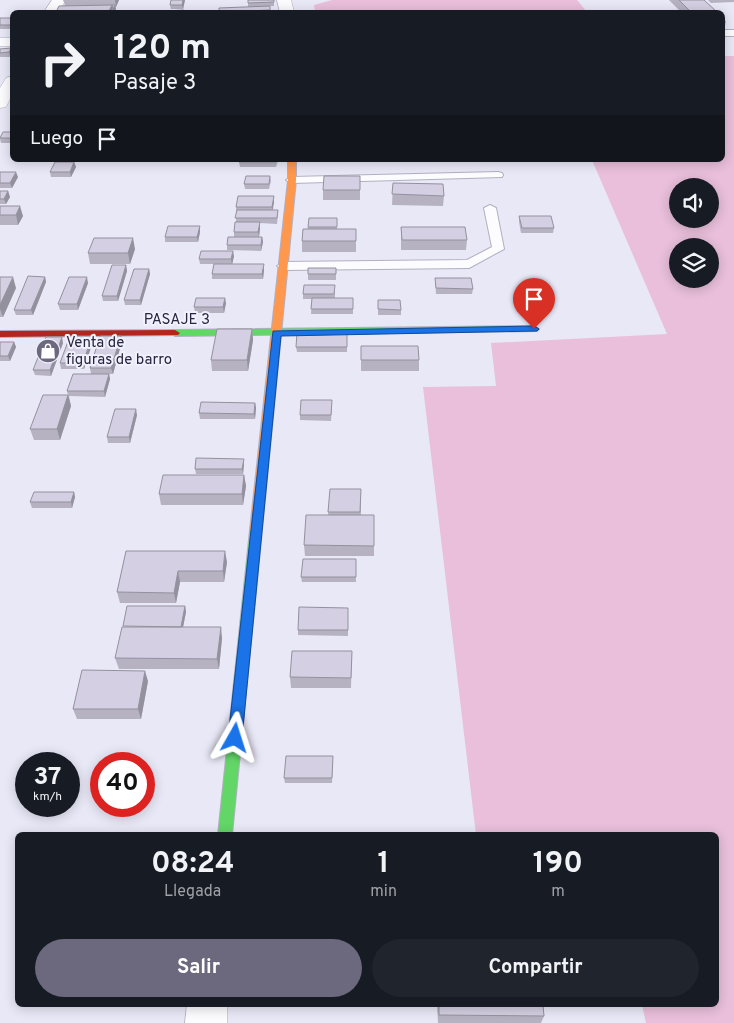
<!DOCTYPE html>
<html lang="es">
<head>
<meta charset="utf-8">
<style>
	body { margin:0; font-family:Overpass,sans-serif; background:#20242c; color:#f1f3f6; height:100vh; display:flex; flex-direction:column; font-size:19px; white-space:nowrap }
	* { box-sizing:border-box; margin:0 }
	p { font-size:16px; color:#9ea1a6 }
	.icon { flex:none; width:28px; height:28px; fill:none; stroke:currentColor; stroke-width:2; stroke-linecap:round; stroke-linejoin:round }
	.map { position:relative; flex:1; overflow:hidden }
	.drawer { position:absolute; left:15px; top:832px; width:704px; height:175px; display:flex; flex-direction:column; background:#171b24; border-radius:8px; box-shadow:0 2px 12px #0003 }
	.drawer>* { flex:none }
	.banner { position:absolute; left:10px; top:10px; width:715px; height:152px; border-radius:8px; box-shadow:0 2px 12px #0003; background:#171b24; color:#f1f3f6; overflow:hidden }
	.buttons { position:absolute; left:669px; top:178px; display:grid; gap:10px }
	.buttons a { display:grid; place-items:center; width:50px; height:50px; border-radius:50%; background:#171b24; box-shadow:0 2px 12px #0003; font-size:25px }
	.speed { position:absolute; left:15px; top:752px; display:flex; gap:10px; font-size:25px; font-weight:700; text-align:center }
	.speed>* { display:grid; place-content:center; width:65px; height:65px; border-radius:50%; background:#171b24; box-shadow:0 2px 12px #0003; line-height:1 }
	.speed small { font-size:12px; font-weight:400 }
	.speed .limit { border:8px solid #d22; background:#fff; color:#111 }
	.pin { position:absolute; display:grid; place-items:center; width:42px; height:42px; color:#fff; margin:-51px -21px; border-radius:50% 50% 50% 0; rotate:-45deg; box-shadow:0 0 5px #0007 }
	.pin .icon { rotate:45deg }
	.me { position:absolute; width:55px; margin:-28px; rotate:6deg; stroke-linejoin:round; filter:drop-shadow(0 0 4px #0008) }
	.turn { display:flex; align-items:center; gap:18px; height:105px; padding:0 20px; font-size:22px }
	.turn .icon { width:65px; height:65px; stroke-width:2.5 }
	.turn b { display:block; font-size:35px; line-height:42px }
	.then { display:flex; align-items:center; height:48px; padding:0 20px; background:#0003; gap:10px; font-size:19px }
	.eta { display:flex; justify-content:space-evenly; align-items:center; height:85px; text-align:center }
	.eta b { font-size:30px; font-weight:700; line-height:35px }
	.primary-button { display:flex; gap:10px; margin-top:auto; padding:10px 20px }
	.primary-button a { flex:1; height:58px; border-radius:30px; background:#6c697f; color:#fff; font-size:20px; font-weight:700; line-height:58px; text-align:center }
	.primary-button a+a { background:#20242c; color:#f1f3f6 }
	.map>svg:first-child { display:block }
	.green { fill:#e9bfdb; fill-rule:evenodd }
	.lines { fill:none; stroke-linecap:round; stroke-linejoin:round }
	.lane-casing { stroke:#b1b0c2; stroke-width:2 }
	.street-casing { stroke:#b1b0c2; stroke-width:1 }
	.fast-casing { stroke:#b1b0c2; stroke-width:2 }
	.slow-casing { stroke:#b1b0c2; stroke-width:2 }
	.jam-casing { stroke:#b1b0c2; stroke-width:2 }
	.lane { fill:#fcfcfe; fill-rule:evenodd }
	.street { fill:#fcfcfe; fill-rule:evenodd }
	.fast { fill:#63d668; fill-rule:evenodd }
	.slow { fill:#ff974d; fill-rule:evenodd }
	.jam { fill:#b3261e; fill-rule:evenodd }
	.wall { fill:#b6b2c2 }
	.shaded-wall { fill:#94919e }
	.building { fill:#d4cfe2; stroke:#94919e }
	.route { fill:#1a73e8; stroke:#114b97 }
	.labels { text-anchor:middle; stroke-width:4; stroke-linejoin:round; paint-order:stroke }
	.street-label { font-size:15px; fill:#28253f; stroke:#f1f1fe }
	.poi-label { font-size:15px; fill:#28253f; stroke:#f1f1fe; text-anchor:start }
</style>
</head>
<body>
<div class="map">
<svg width="734" height="1023" viewBox="0 0 734 1023">
	<rect width="100%" height="100%" fill="#e9e8f7"/>
	<!-- green -->
	<path class="green" d="M332 0H577L587 12H315L314 5Z
		M723 56H734V1023H646L642 1005H716V835H476L423 387 496 386 491 343 667 334 592 160H722ZM678 186H710V219H678ZM678 246H710V279H678Z"/>
	<g class="lines">
		<!-- lane casing -->
		<g class="lane-casing">
			<path id="lane" d="M722 30H734V36H722Z
				M498 172 502 173 503 175 502 177 292 183 286 180 292 177Z
				M490 205 496 208 504 249 469 268 283 270 277 266 283 262 467 260 492 247 484 208Z"/>
		</g>
		<!-- street casing -->
		<g class="street-casing">
			<path id="street" d="M52 0H66L58 12H44Z
				M277 0H291L294 12H280Z
				M0 38H12V46H0Z
				M12 76V95L6 107 0 108V88L6 78Z
				M187 1005H227V1023H185Z"/>
		</g>
		<!-- fast casing -->
		<g class="fast-casing">
			<path id="fast" d="M534 326 539 329 537 331 175 336 170 333 175 330Z
				M256 526 262 530 232 835H218L250 530Z"/>
		</g>
		<!-- slow casing -->
		<g class="slow-casing">
			<path id="slow" d="M288 160H296V180L262 530 256 534 250 530 288 180Z"/>
		</g>
		<!-- jam casing -->
		<g class="jam-casing">
			<path id="jam" d="M175 330 180 333 178 335 0 337V331Z"/>
		</g>
		<!-- lane -->
		<use href="#lane" class="lane"/>
		<!-- street -->
		<use href="#street" class="street"/>
		<!-- fast -->
		<use href="#fast" class="fast"/>
		<!-- slow -->
		<use href="#slow" class="slow"/>
		<!-- jam -->
		<use href="#jam" class="jam"/>
	</g>
	<!-- wall -->
	<path class="wall" d="M63 0H119L116 7H115L116 9 114 12H56L65 5Z
		M185 0 183 9H171L170 5Z
		M248 0H274V6H270V12H219L248 7Z
		M669 0H704L717 12H681Z
		M708 0H734V2L711 3Z
		M0 18H12V29H0Z
		M722 18 726 21 724 30H722Z
		M11 48 12 53 10 57H0V49Z
		M12 132V143H1L0 138Z
		M315 160H341V162L315 161Z
		M278 161 276 167H240L239 162Z
		M74 162 76 167 71 177H51L50 172Z
		M0 172 18 177 12 188H0Z
		M270 176 271 181 269 189H245L244 184Z
		M360 176V200H323V190Z
		M393 183 444 196 443 206 392 205Z
		M0 191H8L10 197 6 204H0Z
		M274 202 273 210H278V215L277 224 260 223V228L259 237H262L263 242 261 251 227 250V245L234 237V232L236 222V207Z
		M0 206 23 216 18 225H0Z
		M519 216 554 228 553 233H521L519 222Z
		M337 218V229H356V252H302V241L308 227Z
		M200 226V232L198 242H165V237Z
		M401 227 467 240 466 250H401Z
		M135 249 130 264H90L88 253Z
		M234 256 232 264 264 270 263 279H212V274L214 264H200L199 259Z
		M126 265 127 271 118 301H103L102 296Z
		M336 268V280H308V274Z
		M149 269 150 274 141 305H125L124 300Z
		M0 277 16 288 3 317H0Z
		M45 277 46 282 33 315H16L14 310Z
		M435 278 473 289 472 294H436Z
		M88 283 78 310H60L58 304Z
		M335 291V298H353V314H311L312 299H303V294Z
		M378 300 401 310V315H378Z
		M226 303 224 313H195L194 307Z
		M252 329 253 340 248 371H212L211 360Z
		M347 333V352H297L296 347Z
		M92 336 93 341 84 369H61L60 363Z
		M122 341 113 374H109L110 379 105 397 69 396 71 406 60 440H34L30 429 68 395 67 391 91 374 90 368Z
		M0 342H14L16 347 10 361H0Z
		M63 343 51 376 35 375 33 370Z
		M361 346 419 360V371H361Z
		M255 403 256 408 255 419H200L199 413Z
		M332 406 331 421 300 420V415Z
		M137 415 130 443H108L107 437Z
		M244 464 243 474H196L195 469Z
		M244 475 246 486 243 505H161L159 494Z
		M330 489H361V515H374V556H305L304 545 328 515Z
		M74 492 75 497 72 508H32L30 502Z
		M126 551 227 562 224 582H180L176 603H120L117 592Z
		M356 559V582H302L301 577Z
		M185 606 186 612 183 627 222 638 219 669H119L115 658Z
		M348 608V636L298 635V630Z
		M352 651 351 688H291L290 677Z
		M148 681 141 719H77L73 709Z
		M333 761 332 783H285L284 778Z
		M437 1005H543L544 1016 541 1023H438Z"/>
	<!-- shaded-wall -->
	<path class="shaded-wall" d="M115 0H119L116 7Z
		M183 0H185L183 9 182 5Z
		M112 5 113 12H110L109 11Z
		M115 5 116 9 114 12 113 9Z
		M11 48 12 53 10 57 9 52Z
		M74 162 76 167 71 177 70 172Z
		M16 172 18 177 12 188 10 183Z
		M8 191 10 197 6 204 4 199Z
		M274 196V202L272 212V207Z
		M20 206 23 216 18 225 16 215Z
		M260 222V228L259 237 258 232Z
		M200 226V232L198 242 197 237Z
		M262 237 263 242 261 251V245Z
		M133 238 135 249 130 264 128 253Z
		M233 251 234 256 232 265 231 259Z
		M264 264V270L263 279 262 274Z
		M126 265 127 271 118 301 117 296Z
		M149 269 150 274 141 305 140 300Z
		M13 277 16 288 3 317 0 309V305Z
		M45 277 46 282 33 315 31 310Z
		M87 277 88 283 78 310 77 304Z
		M225 298 226 303 224 313 223 307Z
		M252 329 253 340 248 371 247 360Z
		M92 336 93 341 84 369 83 363Z
		M121 336 122 341 113 374 111 368Z
		M62 337 63 343 51 376 50 370Z
		M14 342 16 347 10 361 8 356Z
		M109 374 110 379 105 397 104 391Z
		M68 395 71 406 60 440 57 429Z
		M255 403 256 408 255 419 254 414Z
		M136 409 137 415 130 443 129 437Z
		M244 459V464L243 474 242 469Z
		M244 475 246 486 243 505 242 494Z
		M74 492 75 497 72 508 71 502Z
		M225 551 227 562 224 582 223 571Z
		M178 571 180 582 176 603 174 593Z
		M185 606 186 612 182 632 181 627Z
		M221 627 222 638 219 669 217 659Z
		M145 671 148 681 141 719 138 709Z"/>
	<!-- building -->
	<path class="building" d="M171 0H183L182 5H170Z
		M248 0H274V2L248 3Z
		M679 0H704L717 12H691Z
		M112 5 109 11 56 12 59 6Z
		M112 5H115L113 9Z
		M270 6V10L225 12H219V8Z
		M184 10V12H165V11Z
		M0 18H12V25H0Z
		M11 48 9 52 0 53V49Z
		M3 132H12V138H0Z
		M239 160H276V162H239Z
		M55 162H74L70 172H50Z
		M0 172H16L10 183H0Z
		M246 176H270L269 184H244Z
		M324 176H360V190H323Z
		M393 183 443 184 444 196 392 194Z
		M0 191H8L4 199H0Z
		M238 196H274L272 207H236Z
		M0 206H20L16 215H0Z
		M237 210H278L277 218H235Z
		M519 216H551L554 228H522Z
		M309 218H337V227H308Z
		M235 222H260L258 232H234Z
		M168 226H200L197 237H165Z
		M401 227H465L467 240H402Z
		M303 229H356V241H302Z
		M228 237H262L261 245H227Z
		M94 238H133L128 253H88Z
		M201 251H233L231 259H199Z
		M214 264H264L262 274H212Z
		M112 265H126L117 296H102Z
		M308 268H336V274H308Z
		M134 269H149L140 300H124Z
		M28 276 45 277 31 310H14Z
		M0 277H13L0 305Z
		M69 277H87L77 304H58Z
		M435 278H471L473 289 436 288Z
		M304 285H335L334 294H303Z
		M196 298H225L223 307H194Z
		M312 298H353V309H311Z
		M378 300H400L401 310 378 309Z
		M217 329H252L247 360H211Z
		M297 333H347V347H296Z
		M70 336H92L83 363H60Z
		M100 336H121L111 368H90Z
		M46 337H62L50 370H33Z
		M0 342H14L8 356H0Z
		M361 346H418L419 360H361Z
		M73 374H109L104 391H67Z
		M43 395H68L57 429H30Z
		M301 400H332L331 415H300Z
		M201 402 255 403 254 414 199 413Z
		M115 409H136L129 437H107Z
		M196 458 244 459 242 469H195Z
		M163 475H244L242 494H159Z
		M330 489H361L360 512H328Z
		M34 492H74L71 502H30Z
		M306 515H374V546L304 545Z
		M126 551H225L223 571H178L174 593 117 592Z
		M303 559H356V577H301Z
		M127 606H185L181 627 123 626Z
		M299 607 348 608V630H298Z
		M122 627H221L217 659 115 658Z
		M292 651H352L351 678 290 677Z
		M82 670 145 671 138 709H73Z
		M286 756H333L332 778H284Z
		M439 1005H543L544 1016 439 1015Z"/>
	<!-- route -->
	<path class="route" d="M534 326 539 329 537 331 281 336 242 738 240 743 235 745 230 743 228 738 273 331Z"/>
	<!-- icons -->
	<defs>
		<g id="shop-disc" transform="scale(1.25)"><circle r="9.5" fill="#6c697f" stroke="#f1f1fe"/><path d="M-5-2.5h2.3a2.7 3.5 0 0 1 5.4 0H5L5.5 6h-11ZM-1.5-2.5h3a1.5 2.3 0 0 0-3 0Z" fill="#fff"/></g>
	</defs>
	<g fill-rule="evenodd">
		<use href="#shop-disc" x="48" y="351"/>
	</g>
	<g class="labels">
		<!-- street labels -->
		<g class="street-label">
			<text x="177" y="324">PASAJE 3</text>
		</g>
		<!-- poi labels -->
		<g class="poi-label">
			<text x="66" y="347">Venta de<tspan x="66" dy="17">figuras de barro</tspan></text>
		</g>
	</g>
</svg>
<div class="buttons">
<a><svg class="icon" aria-label="sound" viewBox="0 0 24 24"><path d="M4 9h4l5-4v14l-5-4H4zM17 9q2 3 0 6"/></svg></a>
<a><svg class="icon" aria-label="layers" viewBox="0 0 24 24"><path d="M12 4l9 5-9 5-9-5zM3 14l9 5 9-5"/></svg></a>
</div>
<div class="speed"><div>37<small>km/h</small></div><div class="limit">40</div></div>
<div class="pin" style="left:534px;top:329px;background:#d93025"><svg class="icon" aria-label="arrive" viewBox="0 0 24 24"><path d="M6 21V4h12l-3 4 3 4H6"/></svg></div>
<svg class="me" style="left:235px;top:738px" viewBox="-20 -20 40 40"><path d="M0-17L14 15 0 8-14 15z" fill="#1a73e8" stroke="#fff" stroke-width="4"/></svg>
<div class="banner">
<div class="turn"><svg class="icon" aria-label="right" viewBox="0 0 24 24"><path d="M7 20v-9h11M14 6l5 5-5 5"/></svg><div><b>120 m</b>Pasaje 3</div></div>
<div class="then">Luego<svg class="icon" aria-label="arrive" viewBox="0 0 24 24"><path d="M6 21V4h12l-3 4 3 4H6"/></svg></div>
</div>
<section class="drawer">
<div class="eta">
<div><b>08:24</b><p>Llegada</p></div>
<div><b>1</b><p>min</p></div>
<div><b>190</b><p>m</p></div>
</div>
<div class="primary-button"><a>Salir</a><a>Compartir</a></div>
</section>
</div>
</body>
</html>
